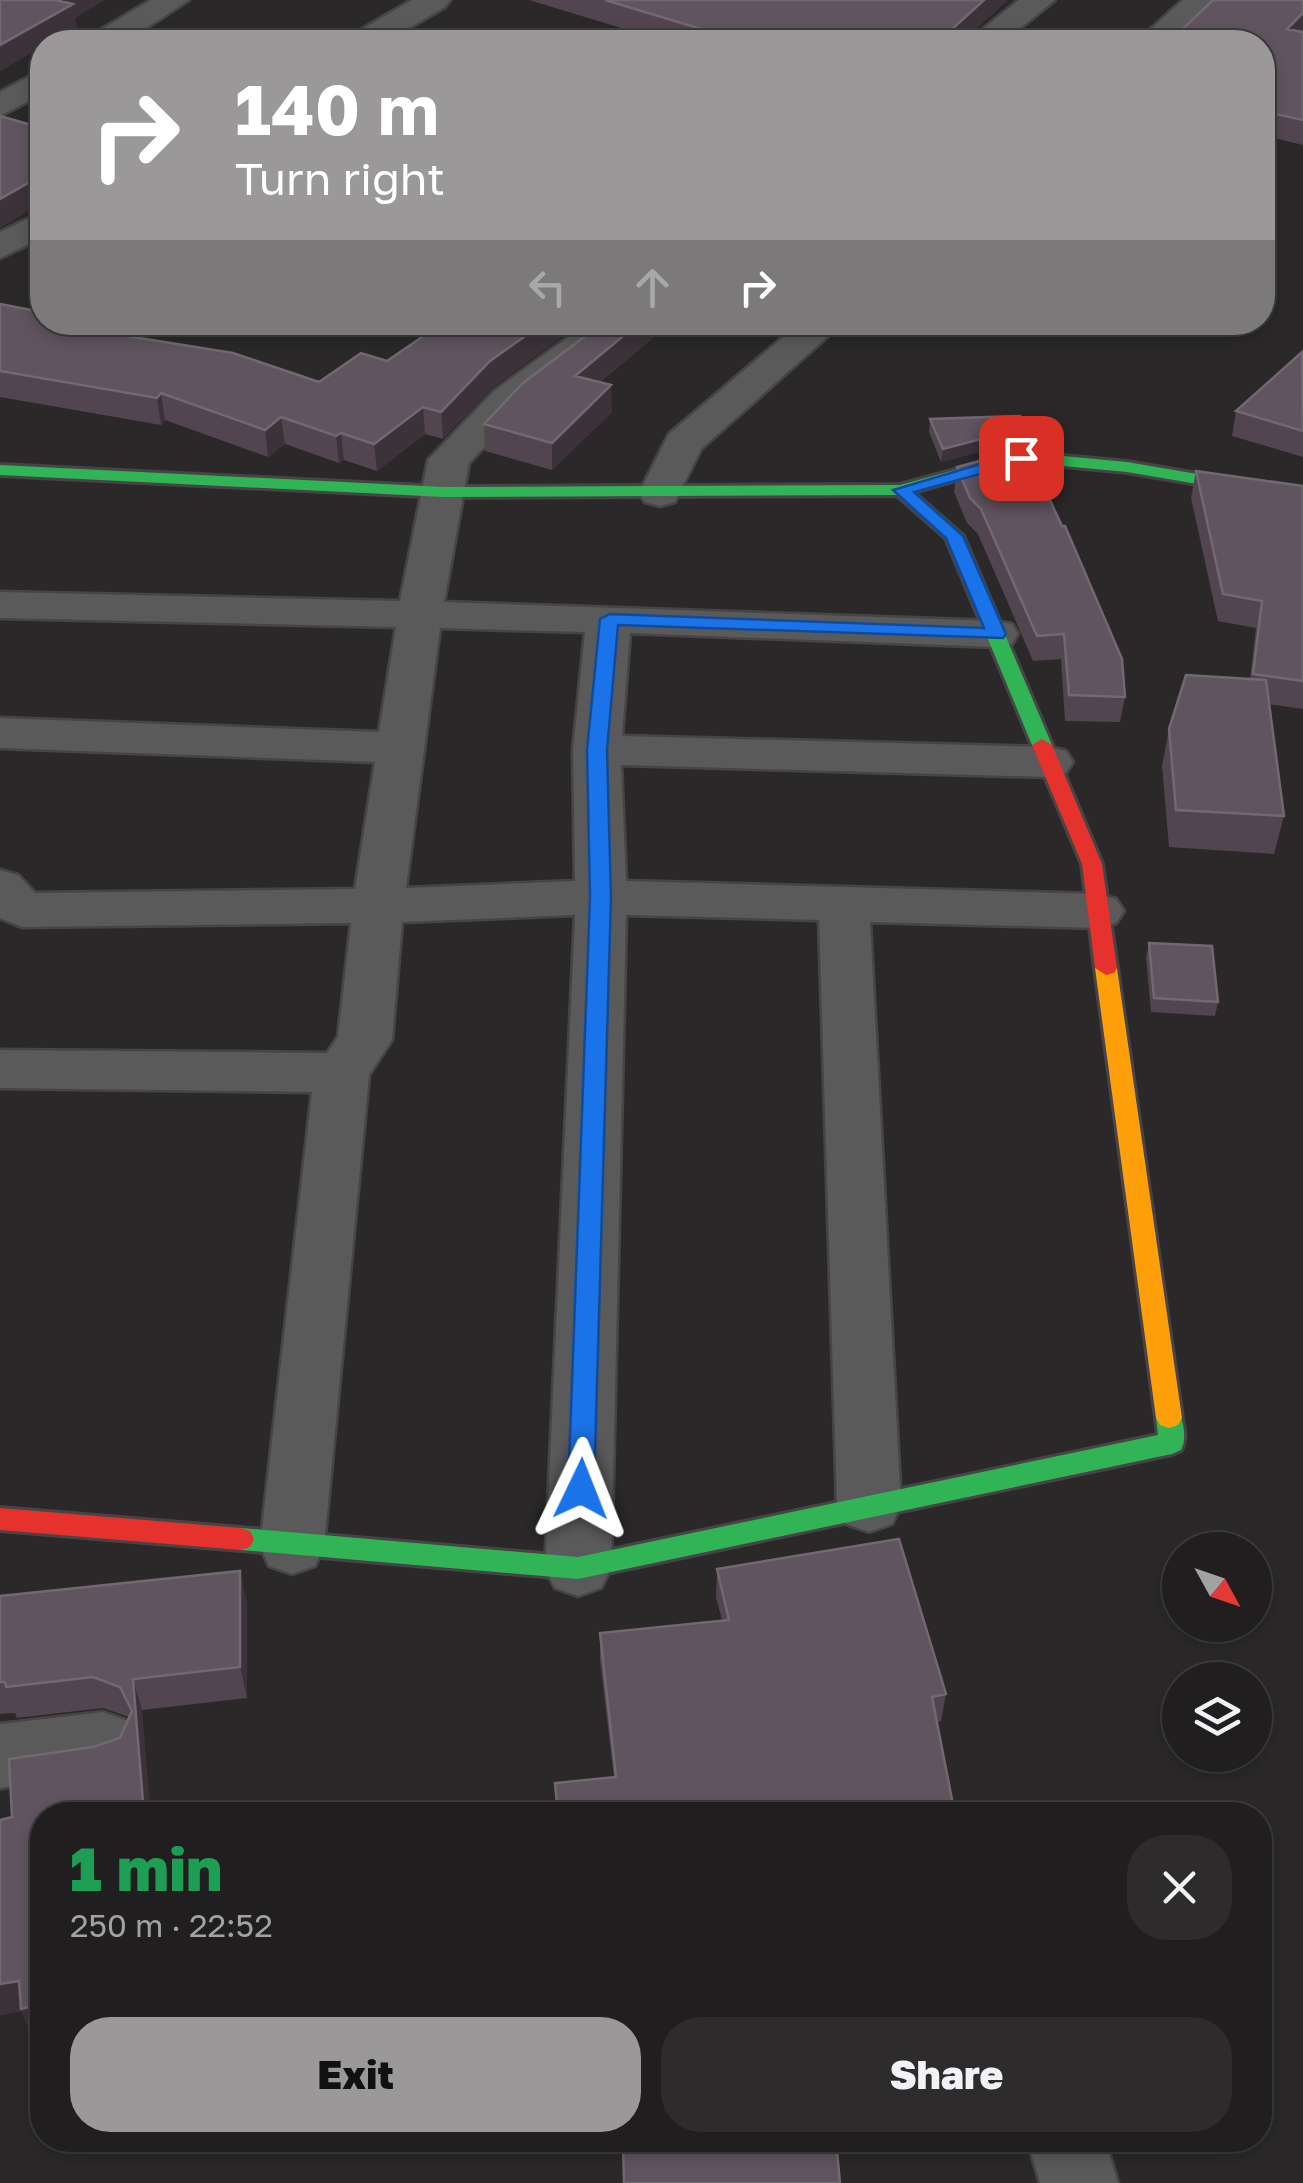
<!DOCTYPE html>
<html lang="en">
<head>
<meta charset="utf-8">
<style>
	body { margin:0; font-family:"Golos Text",sans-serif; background:#2d2b2c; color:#f1f3f6; height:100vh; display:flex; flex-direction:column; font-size:38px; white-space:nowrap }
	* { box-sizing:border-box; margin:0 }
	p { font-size:32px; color:#a2a2a4 }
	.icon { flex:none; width:55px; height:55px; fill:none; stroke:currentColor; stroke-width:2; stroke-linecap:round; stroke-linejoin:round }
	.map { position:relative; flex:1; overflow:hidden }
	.panel { position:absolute; left:30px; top:1802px; width:1242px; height:350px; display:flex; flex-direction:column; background:#201e1f; border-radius:40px; box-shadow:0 5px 15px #0003,0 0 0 2px #3d3c3d }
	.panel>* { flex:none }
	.banner { position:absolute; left:30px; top:30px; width:1245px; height:305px; border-radius:40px; box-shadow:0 5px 15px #0003,0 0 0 2px #3d3c3d; background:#9a9899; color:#fff; overflow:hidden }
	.needle { width:65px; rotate:130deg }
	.buttons { position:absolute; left:1162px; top:1532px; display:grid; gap:20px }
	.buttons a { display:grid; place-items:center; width:110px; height:110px; border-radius:50%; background:#201e1f; box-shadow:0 5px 15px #0003,0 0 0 2px #3d3c3d; font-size:50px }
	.pin { position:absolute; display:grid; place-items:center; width:85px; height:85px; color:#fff; margin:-42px; border-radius:20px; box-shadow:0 5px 15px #0006 }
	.me { position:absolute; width:110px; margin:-55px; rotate:2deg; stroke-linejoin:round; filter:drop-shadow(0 0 8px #0008) }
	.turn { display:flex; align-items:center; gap:35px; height:210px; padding:0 40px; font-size:45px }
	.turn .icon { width:130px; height:130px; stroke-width:2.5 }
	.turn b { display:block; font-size:70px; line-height:85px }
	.lanes { display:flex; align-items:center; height:95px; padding:0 40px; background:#0003; justify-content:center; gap:50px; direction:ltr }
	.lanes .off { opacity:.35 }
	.round { display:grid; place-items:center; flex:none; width:105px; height:105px; border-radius:40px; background:#2d2b2c }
	.head { display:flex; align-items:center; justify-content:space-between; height:170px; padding:0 40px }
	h1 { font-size:60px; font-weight:800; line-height:75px; color:#1e9e55 }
	.primary-button { display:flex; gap:20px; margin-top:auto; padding:20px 40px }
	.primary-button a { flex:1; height:115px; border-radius:40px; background:#9a9899; color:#111; font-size:40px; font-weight:800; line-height:115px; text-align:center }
	.primary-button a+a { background:#2d2b2c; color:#f1f3f6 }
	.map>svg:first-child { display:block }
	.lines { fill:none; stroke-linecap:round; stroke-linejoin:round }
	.street-casing { stroke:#464445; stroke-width:5 }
	.fast-casing { stroke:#464445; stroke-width:6 }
	.slow-casing { stroke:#464445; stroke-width:6 }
	.jam-casing { stroke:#464445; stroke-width:6 }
	.street { fill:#5b5a5b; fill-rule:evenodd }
	.fast { fill:#30b455; fill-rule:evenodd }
	.slow { fill:#ff9f0a; fill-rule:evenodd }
	.jam { fill:#e5322d; fill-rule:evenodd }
	.wall { fill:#524550 }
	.shaded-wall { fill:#3c333a }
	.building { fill:#60545e; stroke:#736871; stroke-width:2.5 }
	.route { fill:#1a73e8; stroke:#114b97; stroke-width:2.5 }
</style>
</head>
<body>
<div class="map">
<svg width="1303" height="2183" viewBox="0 0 1303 2183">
	<rect width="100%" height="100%" fill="#2a2829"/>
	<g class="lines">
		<!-- street casing -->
		<g class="street-casing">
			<path id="street" d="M151 0H189L125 42H87L92 35Z
				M412 0H450L445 7 385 42H347L352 35Z
				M1019 0H1055L1003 42H967Z
				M1183 0H1218L1171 42H1136Z
				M42 70V94L0 116V92Z
				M42 212V238L0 258V232Z
				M589 322H633L522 407 469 463 444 602 996 621 1012 624 1018 634 1012 644 996 647 630 633 622 736 1049 747 1066 751 1073 762 1066 773 1049 777 621 765 626 881 1098 894 1116 899 1124 911 1116 923 1098 928 870 922 901 1505 892 1524 869 1532 846 1524 837 1505 819 920 626 915 611 1568 601 1588 578 1596 555 1588 545 1568 575 915 402 922 392 1040 369 1075 324 1546 315 1566 292 1574 269 1566 260 1546 312 1092 0 1088V1050L327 1053 338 1037 351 923 22 927 0 918V870L18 875 35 893 355 889 375 762 0 748V718L379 732 396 627 0 618V592L400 601 428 460 494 391ZM440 628 585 632 573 750 575 881 406 888Z
				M801 322H844L701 449 675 502 660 506 645 502 639 493 669 434Z
				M103 1712 128 1721 138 1743 128 1765 103 1774 0 1788V1724Z
				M1027 2140H1105L1118 2183H1040Z"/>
		</g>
		<!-- fast casing -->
		<g class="fast-casing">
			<path id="fast" d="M1021 452 1127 462 1303 492V502L1127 472 1021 462 913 492 963 536 1052 745 1042 751 1032 745 946 538 897 495 444 497 0 475V465L444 487 900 485Z
				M1169 1408 1178 1411C1184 1422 1187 1439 1181 1450L1172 1454 578 1579 241 1550 232 1547 228 1539 232 1531 241 1528 578 1557 1158 1435 1156 1418 1160 1411Z"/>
		</g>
		<!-- slow casing -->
		<g class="slow-casing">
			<path id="slow" d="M1106 961 1117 968 1182 1418 1178 1425 1169 1428 1160 1425 1156 1418 1095 968Z"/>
		</g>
		<!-- jam casing -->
		<g class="jam-casing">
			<path id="jam" d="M1042 739 1052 745 1102 864 1117 968 1114 973 1106 975 1095 968 1082 864 1032 745Z
				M0 1508 241 1528 250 1531 254 1539 250 1547 241 1550 0 1530Z"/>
		</g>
		<!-- street -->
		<use href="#street" class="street"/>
		<!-- fast -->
		<use href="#fast" class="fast"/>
		<!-- slow -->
		<use href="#slow" class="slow"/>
		<!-- jam -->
		<use href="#jam" class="jam"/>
	</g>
	<!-- wall -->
	<path class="wall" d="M529 0H1007L962 42H667Z
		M1303 0V145L1262 135V42Z
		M0 304 128 327 130 336 319 382 387 361 444 322H582L492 388 443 439 425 434 377 471 344 460 339 463 285 444 268 457 165 420 161 425 0 397Z
		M604 322H672L600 382 612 412 552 470 485 451 484 424Z
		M1303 352V457L1232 436 1236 411Z
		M930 419 1018 442 941 462 929 432Z
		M957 467 1018 481 1125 697 1120 722 1065 721 1061 659 1033 661 978 534 967 523 954 492Z
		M1196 471 1303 486V709L1269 704 1284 816 1274 854 1169 847 1162 766 1169 729 1250 679 1256 628 1218 621 1191 498Z
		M1149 943 1218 1002 1215 1016 1151 1012 1146 957Z
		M717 1569 946 1694 941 1721 937 1722 955 1815H557L555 1783 614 1777 600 1661V1633L722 1620 716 1597Z
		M0 1596 247 1603V1698L142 1710 33 2037 21 2011 0 2015V1820L12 1817 93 1747 120 1738 129 1717 103 1708 17 1718 15 1713 0 1714Z"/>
	<!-- shaded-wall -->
	<path class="shaded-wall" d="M62 0H105L75 18 77 28 51 42H42V47L0 71V45Z
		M984 0H1007L962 42H938Z
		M1303 13V31L1287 29Z
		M42 175V203L0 228V199Z
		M545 322H582L492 388 443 439 441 412 490 361Z
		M640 322H672L575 402V376Z
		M611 385 612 412 552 470V443Z
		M161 393 165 420 161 425 157 398Z
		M423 407 425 434 377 471 374 444Z
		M281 417 285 444 268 457 265 430Z
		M1019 429 1018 442 941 462 943 449Z
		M341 433 344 460 339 463 336 436Z
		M240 1571 247 1603V1698L240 1667Z
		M133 1679 142 1710 151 1815H144Z
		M19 1981 42 2004V2035L33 2037 21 2011 0 2015V1984Z"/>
	<!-- building -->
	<path class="building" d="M0 0H62L60 1 73 4 0 45Z
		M605 0H984L938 42H706L708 31Z
		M1213 0H1303V13L1287 29 1303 32V120L1262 111V42H1169Z
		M1156 30 1153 42H1144Z
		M508 39 539 42H506Z
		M0 116 42 128V175L0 199Z
		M0 304 42 312V322H102L128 327 121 335 233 353 319 382 361 353 387 361 444 322H545L490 361 441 412 423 407 374 444 341 433 336 436 281 417 265 430 161 393 157 398 0 371Z
		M604 322H640L575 376 611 385 552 443 484 424 523 383Z
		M1302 352 1303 431 1236 411Z
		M1020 416 1019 429 943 449 930 419Z
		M1019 450 1018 481 1040 479 1062 526H1065L1122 659 1125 697 1069 695 1064 634 1037 636 981 509 970 498 957 467Z
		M1196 471 1303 486V681L1253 674 1262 601 1223 594Z
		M1186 675 1266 680 1284 816 1176 810 1169 729Z
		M1149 943 1212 946 1218 1002 1154 998Z
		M899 1539 946 1694 932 1697 955 1815H558L555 1783 616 1777 600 1633 729 1620 717 1569Z
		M240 1571V1667L133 1679 144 1815H42V2004L21 2009 19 1981 0 1984V1820L12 1817 9 1759 93 1747 120 1738 132 1711 120 1687 93 1677 6 1687 5 1682H0V1596Z
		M623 2140H836L840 2183H624Z"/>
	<!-- route -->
	<path class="route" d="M1021 452 1027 454V461L914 492 963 536 1006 634 1003 638 618 625 607 750 611 897 594 1489 590 1497 581 1500 571 1497 568 1489 590 897 587 750 600 619 610 614 984 628 946 538 893 490Z"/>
</svg>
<div class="buttons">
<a><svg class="needle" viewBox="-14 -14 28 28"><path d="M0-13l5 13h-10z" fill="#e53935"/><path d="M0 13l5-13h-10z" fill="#a2a2a4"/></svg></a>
<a><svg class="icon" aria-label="layers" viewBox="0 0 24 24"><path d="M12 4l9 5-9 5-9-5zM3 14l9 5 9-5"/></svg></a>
</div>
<div class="pin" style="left:1021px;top:458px;background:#d93025"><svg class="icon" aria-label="arrive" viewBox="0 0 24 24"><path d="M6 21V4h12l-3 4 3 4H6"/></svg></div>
<svg class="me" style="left:581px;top:1489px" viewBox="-20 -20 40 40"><path d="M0-17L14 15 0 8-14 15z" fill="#1a73e8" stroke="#fff" stroke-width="4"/></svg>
<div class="banner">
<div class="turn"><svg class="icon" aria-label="right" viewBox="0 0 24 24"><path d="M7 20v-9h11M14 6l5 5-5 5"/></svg><div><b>140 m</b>Turn right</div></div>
<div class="lanes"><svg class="icon off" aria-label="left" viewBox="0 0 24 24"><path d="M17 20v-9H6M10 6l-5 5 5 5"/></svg><svg class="icon off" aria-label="ahead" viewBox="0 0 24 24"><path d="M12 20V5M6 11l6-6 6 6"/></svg><svg class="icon" aria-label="right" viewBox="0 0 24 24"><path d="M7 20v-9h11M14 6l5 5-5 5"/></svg></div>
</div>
<section class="panel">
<div class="head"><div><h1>1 min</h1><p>250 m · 22:52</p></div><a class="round"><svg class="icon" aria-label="close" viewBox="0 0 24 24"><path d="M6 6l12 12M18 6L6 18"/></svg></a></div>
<div class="primary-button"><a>Exit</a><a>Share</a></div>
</section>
</div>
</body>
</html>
